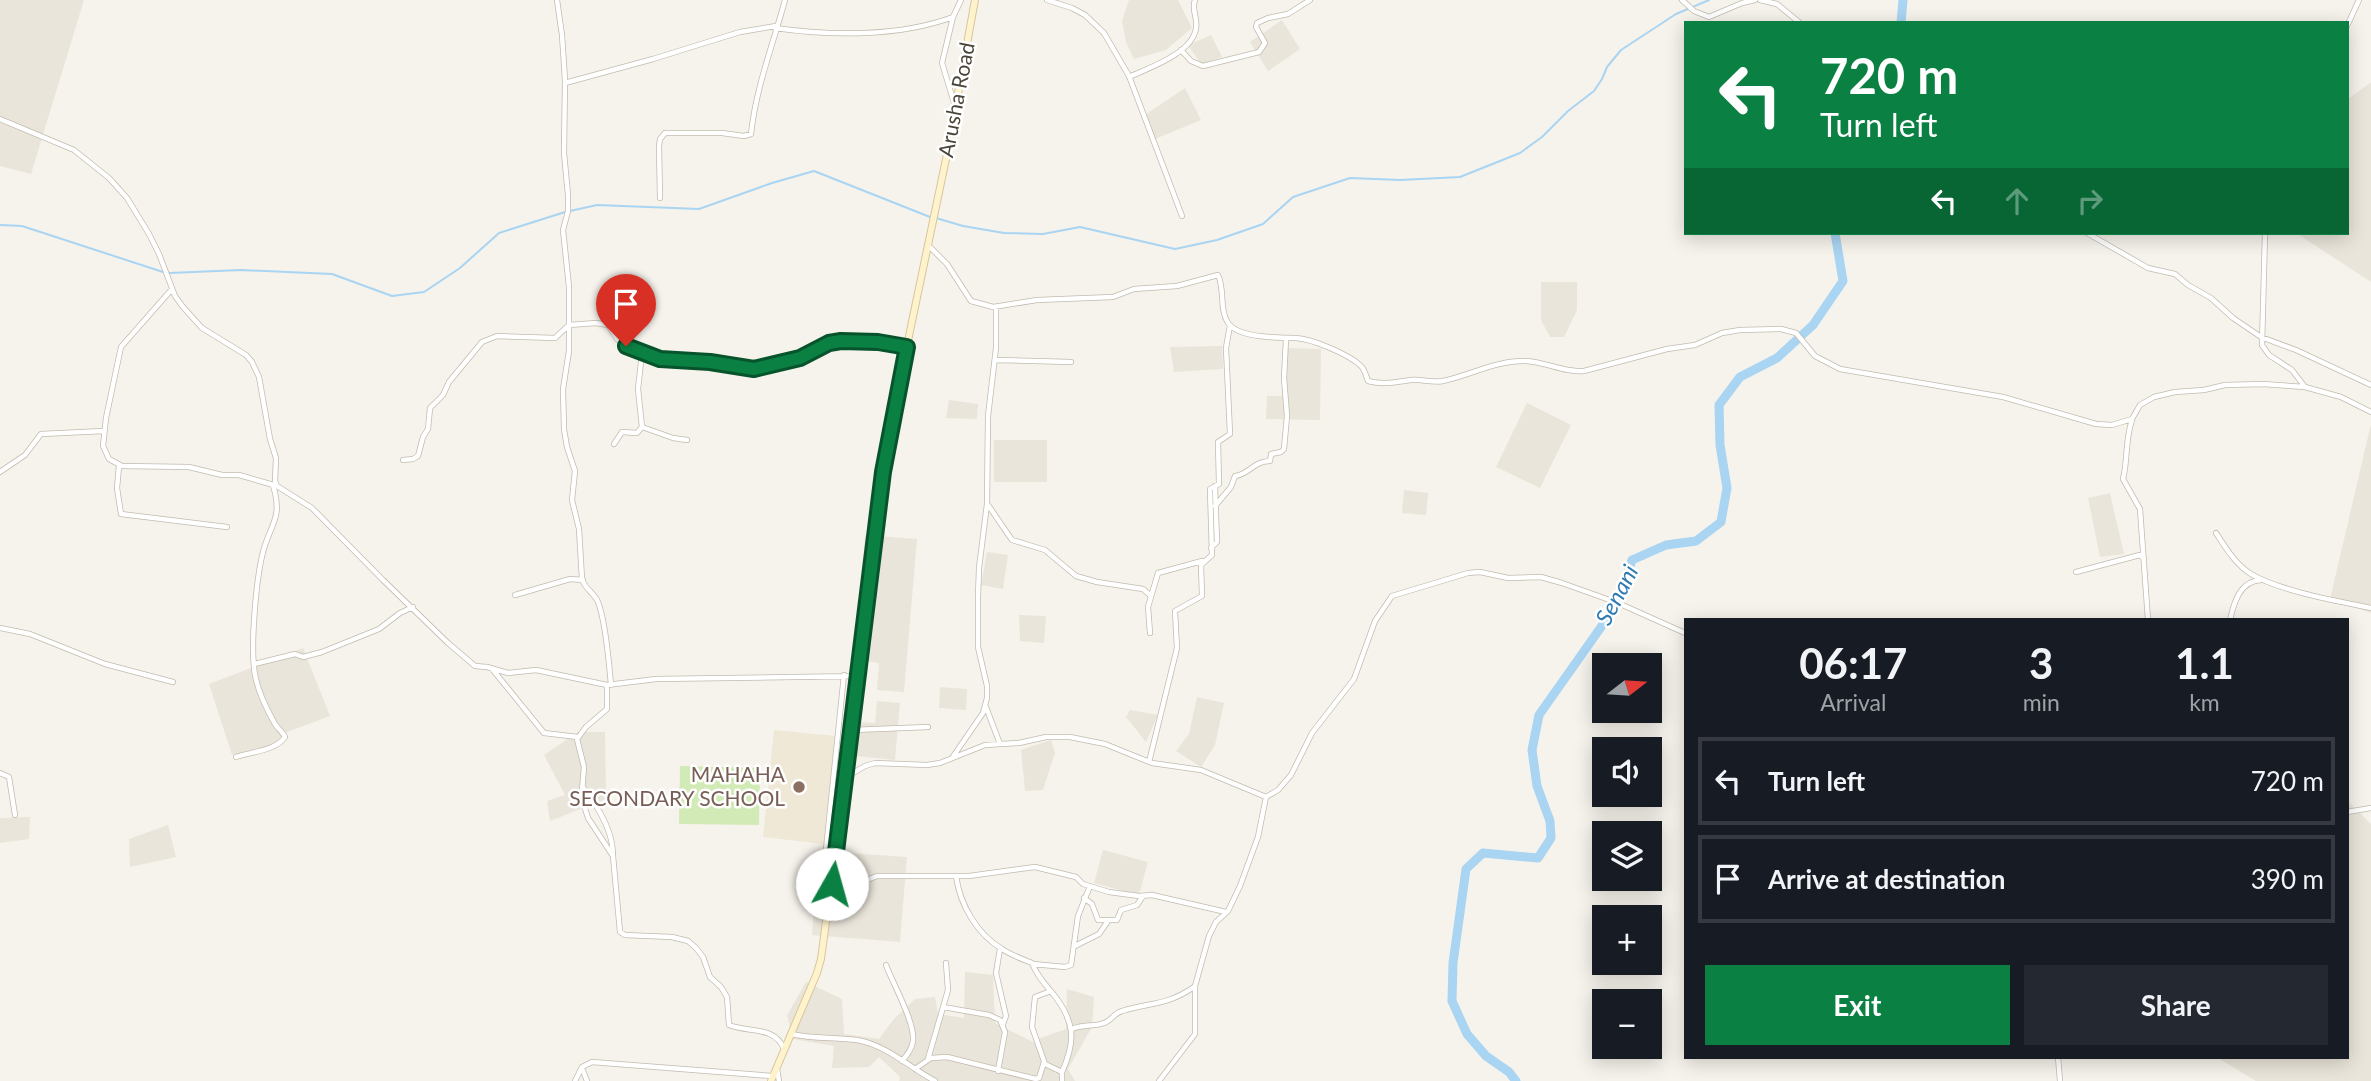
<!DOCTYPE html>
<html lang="en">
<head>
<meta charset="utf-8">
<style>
	body { margin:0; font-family:Lato,sans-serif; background:#242831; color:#f1f3f6; height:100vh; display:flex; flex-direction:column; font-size:26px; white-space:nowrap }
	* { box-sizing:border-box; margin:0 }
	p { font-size:23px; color:#9ea1a6 }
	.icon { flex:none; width:38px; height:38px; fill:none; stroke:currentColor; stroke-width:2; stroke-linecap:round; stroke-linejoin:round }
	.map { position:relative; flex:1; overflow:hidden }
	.details { position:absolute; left:1684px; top:618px; width:665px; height:441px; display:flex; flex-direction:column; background:#171b24; border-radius:0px; box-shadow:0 4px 18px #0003 }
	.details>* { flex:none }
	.banner { position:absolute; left:1684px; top:21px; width:665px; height:214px; border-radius:0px; box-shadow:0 4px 18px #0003; background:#0b8043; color:#fff; overflow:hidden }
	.needle { width:46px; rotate:73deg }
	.fabs { position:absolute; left:1592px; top:653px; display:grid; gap:14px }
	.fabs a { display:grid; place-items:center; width:70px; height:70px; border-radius:0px; background:#171b24; box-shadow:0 4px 18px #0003; font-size:35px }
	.pin { position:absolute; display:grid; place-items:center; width:60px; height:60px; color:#fff; margin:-72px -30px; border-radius:50% 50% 50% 0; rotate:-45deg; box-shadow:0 0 7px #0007 }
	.pin .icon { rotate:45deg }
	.me { position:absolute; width:77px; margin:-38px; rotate:7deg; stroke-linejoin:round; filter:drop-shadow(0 0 5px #0008) }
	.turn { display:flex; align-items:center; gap:24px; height:147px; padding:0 21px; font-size:32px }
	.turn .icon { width:91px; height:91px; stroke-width:2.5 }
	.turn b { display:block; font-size:49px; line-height:60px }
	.lanes { display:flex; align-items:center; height:66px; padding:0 21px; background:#0003; justify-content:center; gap:35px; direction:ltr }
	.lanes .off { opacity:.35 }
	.eta { display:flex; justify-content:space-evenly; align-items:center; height:119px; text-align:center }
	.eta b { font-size:42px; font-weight:700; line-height:49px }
	.action { display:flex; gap:14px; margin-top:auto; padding:14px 21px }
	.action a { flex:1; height:80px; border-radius:0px; background:#0b8043; color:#fff; font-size:28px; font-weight:700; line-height:80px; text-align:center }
	.action a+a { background:#242831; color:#f1f3f6 }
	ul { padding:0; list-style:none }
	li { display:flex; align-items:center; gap:21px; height:88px; margin:0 14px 10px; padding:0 7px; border:4px solid #363941; border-radius:0px }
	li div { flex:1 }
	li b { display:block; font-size:26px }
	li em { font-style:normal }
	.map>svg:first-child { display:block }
	.residential { fill:#eae5da }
	.education { fill:#efe8d6 }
	.green { fill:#d2eab5 }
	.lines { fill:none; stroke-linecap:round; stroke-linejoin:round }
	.stream { stroke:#a9d4f2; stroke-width:2 }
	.river { stroke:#a9d4f2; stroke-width:9 }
	.minor-casing { stroke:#c2bbae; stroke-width:6 }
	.secondary-casing { stroke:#d6c79b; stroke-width:8 }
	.minor { stroke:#fff; stroke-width:4.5 }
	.secondary { stroke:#fff3cd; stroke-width:6 }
	.route-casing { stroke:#07532c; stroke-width:18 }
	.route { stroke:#0b8043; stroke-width:12 }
	.education-dot { fill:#8d6e63; stroke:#fff; stroke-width:2.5 }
	.labels { text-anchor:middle; stroke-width:5; stroke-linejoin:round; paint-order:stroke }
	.street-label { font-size:21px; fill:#4b4439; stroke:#fff }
	.education-label { font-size:21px; fill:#785e54; stroke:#fff; text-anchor:end }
	.water-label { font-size:23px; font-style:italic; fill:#2e7ab2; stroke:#fff }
</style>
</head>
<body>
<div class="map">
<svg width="2371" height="1081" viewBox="0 0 2371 1081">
	<rect width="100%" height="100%" fill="#f6f3ec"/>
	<!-- residential -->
	<path class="residential" d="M0 0H84L31 174 0 166Z
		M1129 0H1178L1192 28 1166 50 1134 59 1126 42 1122 21Z
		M1282 20 1300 49 1268 71 1250 42Z
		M1211 35 1222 57 1201 64 1188 45Z
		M2371 82V282L2296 233H2347V100Z
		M1185 88 1201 120 1155 139 1145 115Z
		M1541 282H1577V310L1564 337H1550L1541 320Z
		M1222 346 1223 369 1174 372 1170 347Z
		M1283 348 1321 349 1320 420 1266 419 1267 396H1282Z
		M949 400 978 404 977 419 946 418Z
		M1527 403 1571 425 1540 488 1496 467Z
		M2371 424V613L2330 599Z
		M994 440H1047V482H994Z
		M1404 490 1428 493 1426 515 1402 513Z
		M2110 493 2124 554 2100 557 2088 498Z
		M865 535 917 539 904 692 877 690 879 663 855 659Z
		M987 552 1008 555 1003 589 981 585Z
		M1019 615 1046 616 1044 643 1020 641Z
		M303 648 330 716 282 734 284 741 232 755 209 684Z
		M940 687 967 689 966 710 939 708Z
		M1197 697 1224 703 1215 745 1201 767 1176 751 1189 734Z
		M877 701 900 703 895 760 856 756 859 722 875 723Z
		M1130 710 1158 715 1146 742 1126 717Z
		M578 732H605L606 799 550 821 547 801 565 795 544 755Z
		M1051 740 1055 753 1043 790 1025 791 1021 750Z
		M2347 800 2371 824V1081H2256L2216 1057H2347Z
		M30 817 29 839 0 843V818Z
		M168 825 176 857 130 867 129 839Z
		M1103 850 1148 862 1139 895 1094 883Z
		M818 851 907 857 900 942 812 935Z
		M965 972 993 975 995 1023 1035 1043 1040 1038 1066 1029 1067 989 1094 997 1092 1027 1068 1069 1075 1081H899L900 1077 879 1057 869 1067 832 1068 834 1046 793 1039 787 1015 806 982 842 999 844 1034 879 1039 893 1020 915 999 935 997 938 1014 964 1018Z"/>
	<!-- education -->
	<path class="education" d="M774 730 835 736 824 844 763 837Z"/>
	<!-- green -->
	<path class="green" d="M680 766 760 768 759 825 679 824Z"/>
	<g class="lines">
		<!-- stream -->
		<path class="stream" d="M570 211 597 205 699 209 772 183 814 171 930 217
			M936 218 963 226 1004 233 1043 234 1080 227 1175 249 1217 240 1263 224 1293 197 1350 178 1400 180 1460 177 1520 153 1542 137 1568 111 1594 91 1602 79 1607 67 1621 50 1676 14 1709 0
			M0 225 22 226 163 272
			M169 273 241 270 332 274 392 296 424 292 460 268 499 233 565 212"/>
		<!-- river -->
		<path class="river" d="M1901 23 1903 0
			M1516 1081 1509 1072 1486 1056 1467 1034 1452 1001 1453 963 1466 869 1483 853 1538 858 1551 838 1550 821 1537 786 1532 750 1539 715 1618 603 1632 560 1666 545 1696 541 1721 522 1727 488 1720 445 1719 405 1740 377 1777 358 1813 325 1843 281 1835 233"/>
		<!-- minor casing -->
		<g class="minor-casing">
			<path id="minor" d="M557 0 562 35 565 80 564 153 568 195V211L563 230 569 287V351L563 389 564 429 567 447 575 471 572 500 579 529 582 579C585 589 595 594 598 602 606 622 609 663 611 685
				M1047 0 1072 8 1085 15 1104 33 1129 76 1182 216
				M1682 0 1694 11 1709 17 1742 3 1755 0
				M1760 0 1777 4 1800 23
				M2347 26 2359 0
				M775 28C831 36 899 37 953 17
				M1181 50 1191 61 1203 66 1259 52 1265 43 1256 27 1257 23 1268 18 1288 14 1310 0
				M1129 77C1149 68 1193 53 1196 28 1198 17 1191 10 1195 0
				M565 83 653 59 740 32 776 26
				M955 106 942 63 953 17 961 0
				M0 119 74 150 109 178 127 198 149 234 159 254 175 296 183 307 202 328 246 355 252 362 259 377 270 439 276 458 275 481 277 486 312 508 383 580 448 643 475 666 487 667 508 673 536 670 607 685 656 679 859 676
				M660 198 659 146 660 139 665 133H722L744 136 751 134C756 87 773 45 785 0
				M2087 233 2148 268 2175 274 2188 285 2211 298 2233 318 2261 337 2296 350 2371 385
				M2265 233 2262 345 2269 355 2292 370 2305 387
				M928 245 947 264 971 301 993 307 1037 300 1113 297 1134 289 1177 286 1218 275C1225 289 1219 309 1228 323 1238 338 1279 338 1296 338 1313 339 1350 355 1361 366 1365 370 1366 376 1368 381 1382 385 1397 382 1411 380 1422 379 1432 383 1443 381 1471 375 1497 360 1526 361 1546 362 1565 373 1584 371L1667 349 1695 345 1722 333 1740 330 1781 329 1796 333 1815 356 1840 369 2003 397 2096 424 2112 425 2132 419 2140 405 2154 397 2175 392 2204 390 2225 385 2263 384 2305 387 2341 397 2371 412
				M172 289 121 347 106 418 103 446 109 459 122 466 189 467 222 475H239L277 486
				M995 360 1071 362
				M2132 420C2125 440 2128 459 2123 479L2140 509 2148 620
				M642 427 673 438 687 440
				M614 444 622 432 637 433 642 427 638 389 642 353
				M403 460 413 459 418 456 423 437 428 429 430 408 443 395 449 382 482 342 497 336 555 338 569 325 596 323 608 325 617 339 626 346 653 357 679 361 710 362 744 369H763L777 363 801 358 829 343 841 341 878 342 907 347
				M119 466 117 488 121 514 227 527
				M0 472 25 455 41 434 104 431
				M988 505 1012 540 1045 550 1076 576 1097 582 1143 589 1151 596
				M1215 506 1231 487 1235 476C1248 475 1254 461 1270 461L1271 454 1281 452 1284 449 1287 416 1284 378 1286 339
				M2216 533C2226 548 2235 564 2251 574 2280 591 2337 601 2371 608
				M1211 548 1217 542 1215 486
				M2076 572 2136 556 2140 555 2144 559
				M515 595 570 579 583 580
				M2230 620C2234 602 2240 581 2261 580
				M0 628 30 634 105 664 173 682
				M1150 633 1148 607 1158 573 1202 561
				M254 664 295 654 303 657 322 652 379 629 400 613 413 607
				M493 670 544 733 578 737
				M607 685V709L586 727 577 739 584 767 582 792 584 805 588 818 613 856 620 932 625 935 672 937 688 941 696 948 703 957 710 977 721 987 727 997 729 1025C748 1033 774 1025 784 1049
				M986 707 1000 744
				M852 730 928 727
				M236 757C251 752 277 750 285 737 283 732 278 729 275 724 267 710 258 691 255 675 250 647 256 580 263 552 271 522 283 519 273 485
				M952 758 983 713 987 698V686L978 647V597L979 568 987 504 988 416 996 348V307
				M1149 762 1177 648 1175 611 1202 596 1201 565 1212 555 1210 489 1219 484 1218 442 1230 434 1226 348 1230 325
				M0 773 9 777 15 815
				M846 777 865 766 875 763 927 765 940 763 985 745 1019 743 1046 737H1070L1105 744 1152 763 1201 770 1266 797
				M582 786C597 805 613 830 613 855
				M2347 812 2371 808
				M833 875 854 885 877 876H969L1035 867 1076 877 1083 884 1109 892 1139 896 1152 895 1226 912
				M956 876C960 905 977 934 1002 949 1011 955 1022 959 1032 963 1037 976 1045 984 1054 995 1075 1022 1076 1041 1062 1072
				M832 883 826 872 825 859 844 675
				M1084 898 1092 904 1098 920H1117L1121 910 1137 905 1143 896
				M1075 946 1099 934 1108 921
				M1000 949 996 973 1006 1016 1003 1024
				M1033 964 1065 967 1071 965 1078 916 1090 886
				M886 965C893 984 915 1022 913 1041 912 1049 907 1055 902 1061
				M1051 991 1035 997 1032 1027 1045 1064 1062 1072V1081
				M943 1007 989 1015 1000 1020 1005 1032 998 1071
				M1072 1029C1083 1024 1094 1027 1104 1023 1111 1021 1114 1013 1122 1011 1152 1002 1166 1006 1194 987
				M791 1034C812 1039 835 1037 857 1040 886 1045 909 1067 935 1081
				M2058 1057 2060 1081
				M928 1059 948 990 946 963
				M582 1068 587 1081
				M777 1069 779 1081
				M915 1069 931 1058 947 1057 1036 1079 1039 1078 1044 1062
				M575 1081 582 1067 592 1062 772 1076
				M1159 1081 1195 1034V986L1209 936 1216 922 1228 911 1240 886 1258 837 1266 797 1278 790 1291 775 1312 733 1354 679 1375 621 1392 596 1468 573 1480 572 1508 578 1541 577 1562 583 1618 603 1685 633"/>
		</g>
		<!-- secondary casing -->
		<g class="secondary-casing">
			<path id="secondary" d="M771 1081 817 973 821 959 859 676 883 472 910 331 946 159 975 0"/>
		</g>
		<!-- minor -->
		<use href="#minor" class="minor"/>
		<!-- secondary -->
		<use href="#secondary" class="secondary"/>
	</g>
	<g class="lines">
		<!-- route casing -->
		<g class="route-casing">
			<path id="route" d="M626 346 660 359 710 362 754 369 800 358 829 343 841 341 878 342 907 347 883 472 832 884"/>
		</g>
		<!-- route -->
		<use href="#route" class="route"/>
	</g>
	<!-- markers -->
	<circle class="education-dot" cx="799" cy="787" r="7"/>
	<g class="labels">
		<!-- street labels -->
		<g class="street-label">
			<text transform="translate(957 100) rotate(-79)" y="7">Arusha Road</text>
		</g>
		<!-- education labels -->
		<g class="education-label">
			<text x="785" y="782">MAHAHA<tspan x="785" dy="24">SECONDARY SCHOOL</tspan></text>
		</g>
		<!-- water labels -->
		<g class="water-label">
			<text transform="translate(1617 595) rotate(-62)" y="8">Senani</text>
		</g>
	</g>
</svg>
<div class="fabs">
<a><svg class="needle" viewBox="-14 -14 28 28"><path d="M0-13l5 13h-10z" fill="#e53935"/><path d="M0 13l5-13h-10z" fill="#9ea1a6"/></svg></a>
<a><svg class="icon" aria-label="sound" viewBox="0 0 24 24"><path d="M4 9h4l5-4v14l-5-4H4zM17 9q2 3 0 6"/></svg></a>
<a><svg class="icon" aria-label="layers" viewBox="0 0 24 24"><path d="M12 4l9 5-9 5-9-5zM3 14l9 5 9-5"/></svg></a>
<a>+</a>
<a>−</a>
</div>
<div class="pin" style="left:626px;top:346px;background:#d93025"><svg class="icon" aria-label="arrive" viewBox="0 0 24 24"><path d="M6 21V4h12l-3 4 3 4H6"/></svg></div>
<svg class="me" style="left:832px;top:884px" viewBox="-20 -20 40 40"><circle r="19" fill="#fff"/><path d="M0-13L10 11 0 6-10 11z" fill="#0b8043"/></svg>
<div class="banner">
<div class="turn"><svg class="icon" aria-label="left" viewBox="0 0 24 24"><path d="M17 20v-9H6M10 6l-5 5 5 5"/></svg><div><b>720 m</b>Turn left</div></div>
<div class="lanes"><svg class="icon" aria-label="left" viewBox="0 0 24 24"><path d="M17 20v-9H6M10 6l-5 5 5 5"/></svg><svg class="icon off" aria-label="ahead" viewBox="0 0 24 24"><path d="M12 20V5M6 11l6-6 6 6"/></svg><svg class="icon off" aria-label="right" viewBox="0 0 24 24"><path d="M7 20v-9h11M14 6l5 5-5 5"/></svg></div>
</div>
<section class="details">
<div class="eta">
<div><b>06:17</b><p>Arrival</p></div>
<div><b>3</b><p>min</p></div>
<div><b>1.1</b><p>km</p></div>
</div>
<ul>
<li><svg class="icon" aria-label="left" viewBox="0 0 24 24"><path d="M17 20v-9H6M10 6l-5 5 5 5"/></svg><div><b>Turn left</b></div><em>720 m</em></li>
<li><svg class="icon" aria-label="arrive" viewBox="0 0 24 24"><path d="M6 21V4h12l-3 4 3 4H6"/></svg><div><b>Arrive at destination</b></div><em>390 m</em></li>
</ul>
<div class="action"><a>Exit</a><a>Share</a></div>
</section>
</div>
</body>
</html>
